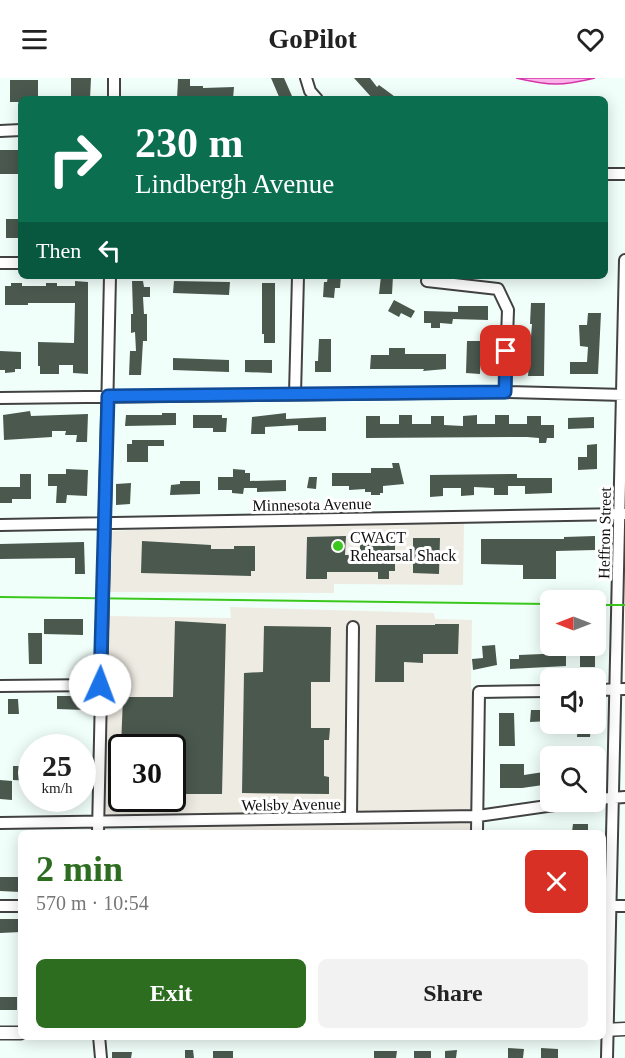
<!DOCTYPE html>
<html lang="en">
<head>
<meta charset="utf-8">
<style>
	body { margin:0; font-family:Georgia,serif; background:#f2f2f2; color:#222; height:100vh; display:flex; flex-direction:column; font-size:22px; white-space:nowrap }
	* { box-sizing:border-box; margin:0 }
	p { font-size:20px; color:#767676 }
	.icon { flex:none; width:33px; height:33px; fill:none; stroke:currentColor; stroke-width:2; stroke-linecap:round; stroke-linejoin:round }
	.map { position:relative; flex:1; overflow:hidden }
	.details { position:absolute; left:18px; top:752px; width:588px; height:210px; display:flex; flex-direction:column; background:#fff; border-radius:9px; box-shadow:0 3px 15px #0003 }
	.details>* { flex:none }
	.top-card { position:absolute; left:18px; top:18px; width:590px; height:183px; border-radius:9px; box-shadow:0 3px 15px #0003; background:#0b6e4f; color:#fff; overflow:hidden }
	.needle { width:39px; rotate:270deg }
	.controls { position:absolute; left:540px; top:512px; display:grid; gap:12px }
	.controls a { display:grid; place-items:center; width:66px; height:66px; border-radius:9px; background:#fff; box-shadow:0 3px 15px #0003; font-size:30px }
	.speed { position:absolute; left:18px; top:656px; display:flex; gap:12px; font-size:30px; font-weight:700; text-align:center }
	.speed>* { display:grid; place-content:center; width:78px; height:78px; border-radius:50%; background:#fff; box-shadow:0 3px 15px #0003; line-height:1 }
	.speed small { font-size:15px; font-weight:400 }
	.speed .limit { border:3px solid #111; border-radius:9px; background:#fff; color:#111 }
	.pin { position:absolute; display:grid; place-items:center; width:51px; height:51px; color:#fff; margin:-26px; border-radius:12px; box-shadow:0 3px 9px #0006 }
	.me { position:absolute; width:66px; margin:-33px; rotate:2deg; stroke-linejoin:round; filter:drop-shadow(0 0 4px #0008) }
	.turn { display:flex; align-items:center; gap:21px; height:126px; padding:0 18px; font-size:27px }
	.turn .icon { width:78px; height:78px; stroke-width:2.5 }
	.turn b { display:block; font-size:42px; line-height:51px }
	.then { display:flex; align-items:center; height:57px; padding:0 18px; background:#0003; gap:12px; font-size:22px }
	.round { display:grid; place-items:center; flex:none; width:63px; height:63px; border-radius:9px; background:#f2f2f2 }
	.head { display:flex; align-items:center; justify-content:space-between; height:102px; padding:0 18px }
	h1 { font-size:36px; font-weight:800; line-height:45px; color:#2d6d20 }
	.primary-button { display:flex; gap:12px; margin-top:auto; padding:12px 18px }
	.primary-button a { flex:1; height:69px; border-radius:9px; background:#2d6d20; color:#fff; font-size:24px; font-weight:800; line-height:69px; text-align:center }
	.primary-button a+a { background:#f2f2f2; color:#222 }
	header { display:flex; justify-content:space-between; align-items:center; height:78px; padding:0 18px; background:#fff; font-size:27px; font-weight:800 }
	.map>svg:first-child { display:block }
	.industrial { fill:#eeebe3; fill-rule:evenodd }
	.water { fill:#fab2e8; stroke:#d534a9; stroke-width:1.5 }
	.building { fill:#4a584e }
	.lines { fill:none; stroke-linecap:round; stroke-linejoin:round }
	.minor-casing { stroke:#424242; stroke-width:14 }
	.tertiary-casing { stroke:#424242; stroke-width:15 }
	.minor { stroke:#fff; stroke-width:10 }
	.tertiary { stroke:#fff; stroke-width:12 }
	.rail { stroke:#3bc81e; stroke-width:2 }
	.route-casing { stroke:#114b97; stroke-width:15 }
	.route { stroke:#1a73e8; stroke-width:10 }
	.poi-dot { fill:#3bc81e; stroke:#fff; stroke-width:2 }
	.labels { text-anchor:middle; stroke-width:6; stroke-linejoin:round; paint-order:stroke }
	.street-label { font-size:16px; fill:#0f0f0f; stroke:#fff }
	.poi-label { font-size:16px; fill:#0f0f0f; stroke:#fff; text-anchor:start }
</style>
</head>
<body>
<header><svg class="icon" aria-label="menu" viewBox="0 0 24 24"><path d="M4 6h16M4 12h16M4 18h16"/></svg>GoPilot<svg class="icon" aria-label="heart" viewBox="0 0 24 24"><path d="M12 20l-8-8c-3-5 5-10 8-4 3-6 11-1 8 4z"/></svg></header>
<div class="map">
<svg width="625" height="980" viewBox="0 0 625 980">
	<rect width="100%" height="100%" fill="#f1fffa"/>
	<!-- industrial -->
	<path class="industrial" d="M464 445 463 507 334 506V515L108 514 110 457 112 453 213 447Z
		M230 529 434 535 435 541 472 542 471 611 476 612 473 754H149V738H111L106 735 104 731 107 538 231 540ZM122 669H172V720H122Z"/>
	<!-- water -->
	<path class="water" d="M516 0H595C562 8 550 8 516 0Z"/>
	<!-- building -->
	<path class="building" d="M71 0H91L90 21H71Z
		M271 0H284L292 18 287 21H280Z
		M354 0H370L377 9 379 7 398 21H373Z
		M178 1H190V8H203V10L234 9 233 21H177Z
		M10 2H38V21H21V24H10Z
		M0 72H21V96H0Z
		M6 141H19L18 160H6Z
		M328 198H341L340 210H335L334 220 323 219 324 204H327Z
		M381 198H393L392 216H379Z
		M75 203 88 204V296L73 295V287H59V296H40V288H38V264L74 265 75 225H28V227H5V208H11V205H22V208H46V205H57V208H75Z
		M132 203H143L144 209H150V219H143L144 236H147V263H143L141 297H129L130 273H136L135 254 131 255V236H133Z
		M174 203 230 204 229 217 173 215Z
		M262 205H275V265H264V256H262Z
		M394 222 415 233 411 240 401 235 399 239 388 233Z
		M531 225H545L544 298H528L532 246H530Z
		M458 228H488V242L453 241 452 246 440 245V250H431V245H424V233L458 234Z
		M588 235H601L598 296H570V284H587L588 269 580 268 579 247H587Z
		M319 261H331V294H315V283H318Z
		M467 263H481L480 296 466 295Z
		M389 270H405V276H446V291L423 293 424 291H370L371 277H389Z
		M0 273 21 274V291H15V294L5 295V292H0Z
		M173 280 229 282V294L173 292Z
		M245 282H272V295L245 294Z
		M30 333 31 338 88 336 87 364H76L77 357H65L66 353H52V359L4 362 3 337Z
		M162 335H176V347L125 348 126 337H162Z
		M286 335V341L326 339V353H298V347L265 349V356H251L252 339Z
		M193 337H222V340H227L226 354H213V350H193Z
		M399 337H412V346H431V338H444V347L463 348V338L477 337V346H495V337H509V346H527V338H541V347H554V360H547L546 365H539V360L527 359 366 360V338H380V346H399Z
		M594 339V350L568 351V340Z
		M132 362H164V368H148V384H127V366H132Z
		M597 366V391L578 392V379H587V367Z
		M392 385H399L404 406 383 408V415H380V417H371V414H365V411L349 412V408H332V395H371V390H393Z
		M66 391 88 392 87 418 67 417 66 425H56L57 408H48V396H66Z
		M233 391 245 392V395H250V403L286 402V413L257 414V410H244L243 416 232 415V412H218V399H233Z
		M20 396H31V421H12V425H0V409H20Z
		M517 396V400H552V415L525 416V408H508V417H494V410L474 409V417L461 418V410H443V418L430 419V397Z
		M309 399H317L316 411 307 410Z
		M180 403H200V416L170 417 171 407 180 406Z
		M131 405 130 426 116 427V406Z
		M346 458 345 477H360V459H395V493H389V501H378V494H327V501H306L307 459Z
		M595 458V472L556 473V501H523V487L481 486V461H564V459Z
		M413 460H440L439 496 413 495Z
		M142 463 211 467V471H234V468H255V493H251V498L141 495Z
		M84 464 85 496H75V480H73L0 481V466Z
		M44 541H83V557L44 556Z
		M175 543 226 546 222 716H172V669H121L123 619H173Z
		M435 546H459L458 576H423V585L404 584V604H375L376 547H435Z
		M264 548 331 549 330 604H311V650H330L329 662H324V698L329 699V716L242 715 244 595 263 594Z
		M28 555H42V586H29Z
		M495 567 497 587 473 592 472 581 483 580 482 568Z
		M580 567H595V589H580Z
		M566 575V588L510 591V581H519V577Z
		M76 617 85 618V632L57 631V618H76Z
		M8 621H18L19 636H8Z
		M531 632H550V643L530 644Z
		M499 635H514L515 668H499Z
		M578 645H591L590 659H577Z
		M49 658 70 659V669L49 668Z
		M500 686H524V697L550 693V706L522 710H500Z
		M13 688H32V703L13 702Z
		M0 702 12 703V722L0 721Z
		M573 746H588V754H572Z
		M0 799H21V814L0 813Z
		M0 841H21V854L0 855Z
		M0 919H17V932H0Z
		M508 970 524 971 523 980H508Z
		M541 970 558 971V980H541Z
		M185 972H193L194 980H185Z
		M457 972 456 980H445V973Z
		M213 973H233V980H213Z
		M374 973H397L396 980H374Z
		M414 973H431V980H414Z
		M112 974H132L131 980H112Z"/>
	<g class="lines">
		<!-- minor casing -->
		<g class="minor-casing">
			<path id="minor" d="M306 0 310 13 317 21
				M114 21V0
				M0 53 21 52
				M604 96H625
				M0 185H21
				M427 203 498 211 508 232 505 314
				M295 316 298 198
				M0 320 505 314 625 317
				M0 447 624 436
				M0 608 100 607
				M596 612 625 611
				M596 721 625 719
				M351 740 353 549
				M0 745 478 738 582 723
				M98 754 110 198
				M477 754 479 614 550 613
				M0 828H21
				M610 828H625
				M99 958 101 980
				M607 980 625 182"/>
		</g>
		<!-- tertiary casing -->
		<g class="tertiary-casing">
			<path id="tertiary" d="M603 952 625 951
				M0 955H21"/>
		</g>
		<!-- minor -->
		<use href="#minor" class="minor"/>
		<!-- tertiary -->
		<use href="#tertiary" class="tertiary"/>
		<!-- rail -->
		<path class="rail" d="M0 519 550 526
			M596 527H625"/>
	</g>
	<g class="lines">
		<!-- route casing -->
		<g class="route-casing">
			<path id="route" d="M100 607 108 318 505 314 506 273"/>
		</g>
		<!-- route -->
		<use href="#route" class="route"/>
	</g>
	<!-- markers -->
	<circle class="poi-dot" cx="338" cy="468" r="6"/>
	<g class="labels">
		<!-- street labels -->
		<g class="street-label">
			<text transform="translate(312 426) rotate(-1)" y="6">Minnesota Avenue</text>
			<text transform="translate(604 455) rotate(-89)" y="6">Heffron Street</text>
			<text transform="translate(291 726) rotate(-1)" y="6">Welsby Avenue</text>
		</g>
		<!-- poi labels -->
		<g class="poi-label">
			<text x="350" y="465">CWACT<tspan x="350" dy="18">Rehearsal Shack</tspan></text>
		</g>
	</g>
</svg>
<div class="controls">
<a><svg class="needle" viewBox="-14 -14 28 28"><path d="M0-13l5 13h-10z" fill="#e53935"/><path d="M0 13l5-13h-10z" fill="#767676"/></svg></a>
<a><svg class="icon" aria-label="sound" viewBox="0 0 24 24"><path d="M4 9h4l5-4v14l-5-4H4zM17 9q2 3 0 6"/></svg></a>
<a><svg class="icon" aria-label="search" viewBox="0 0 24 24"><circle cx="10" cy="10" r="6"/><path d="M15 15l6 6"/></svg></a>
</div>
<div class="speed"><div>25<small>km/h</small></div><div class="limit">30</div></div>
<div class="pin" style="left:506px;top:273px;background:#d93025"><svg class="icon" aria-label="arrive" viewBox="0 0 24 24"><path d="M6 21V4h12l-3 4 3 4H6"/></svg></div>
<svg class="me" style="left:100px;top:607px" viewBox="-20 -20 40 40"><circle r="19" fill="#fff"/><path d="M0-13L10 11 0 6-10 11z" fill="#1a73e8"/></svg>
<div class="top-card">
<div class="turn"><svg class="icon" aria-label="right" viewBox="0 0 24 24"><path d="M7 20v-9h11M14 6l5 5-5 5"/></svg><div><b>230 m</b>Lindbergh Avenue</div></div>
<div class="then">Then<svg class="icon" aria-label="left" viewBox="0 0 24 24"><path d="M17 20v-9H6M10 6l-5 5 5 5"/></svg></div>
</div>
<section class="details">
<div class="head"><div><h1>2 min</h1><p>570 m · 10:54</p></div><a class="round" style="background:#d93025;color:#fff"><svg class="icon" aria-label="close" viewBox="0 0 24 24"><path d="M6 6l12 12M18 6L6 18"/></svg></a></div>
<div class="primary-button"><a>Exit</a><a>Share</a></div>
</section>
</div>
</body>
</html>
